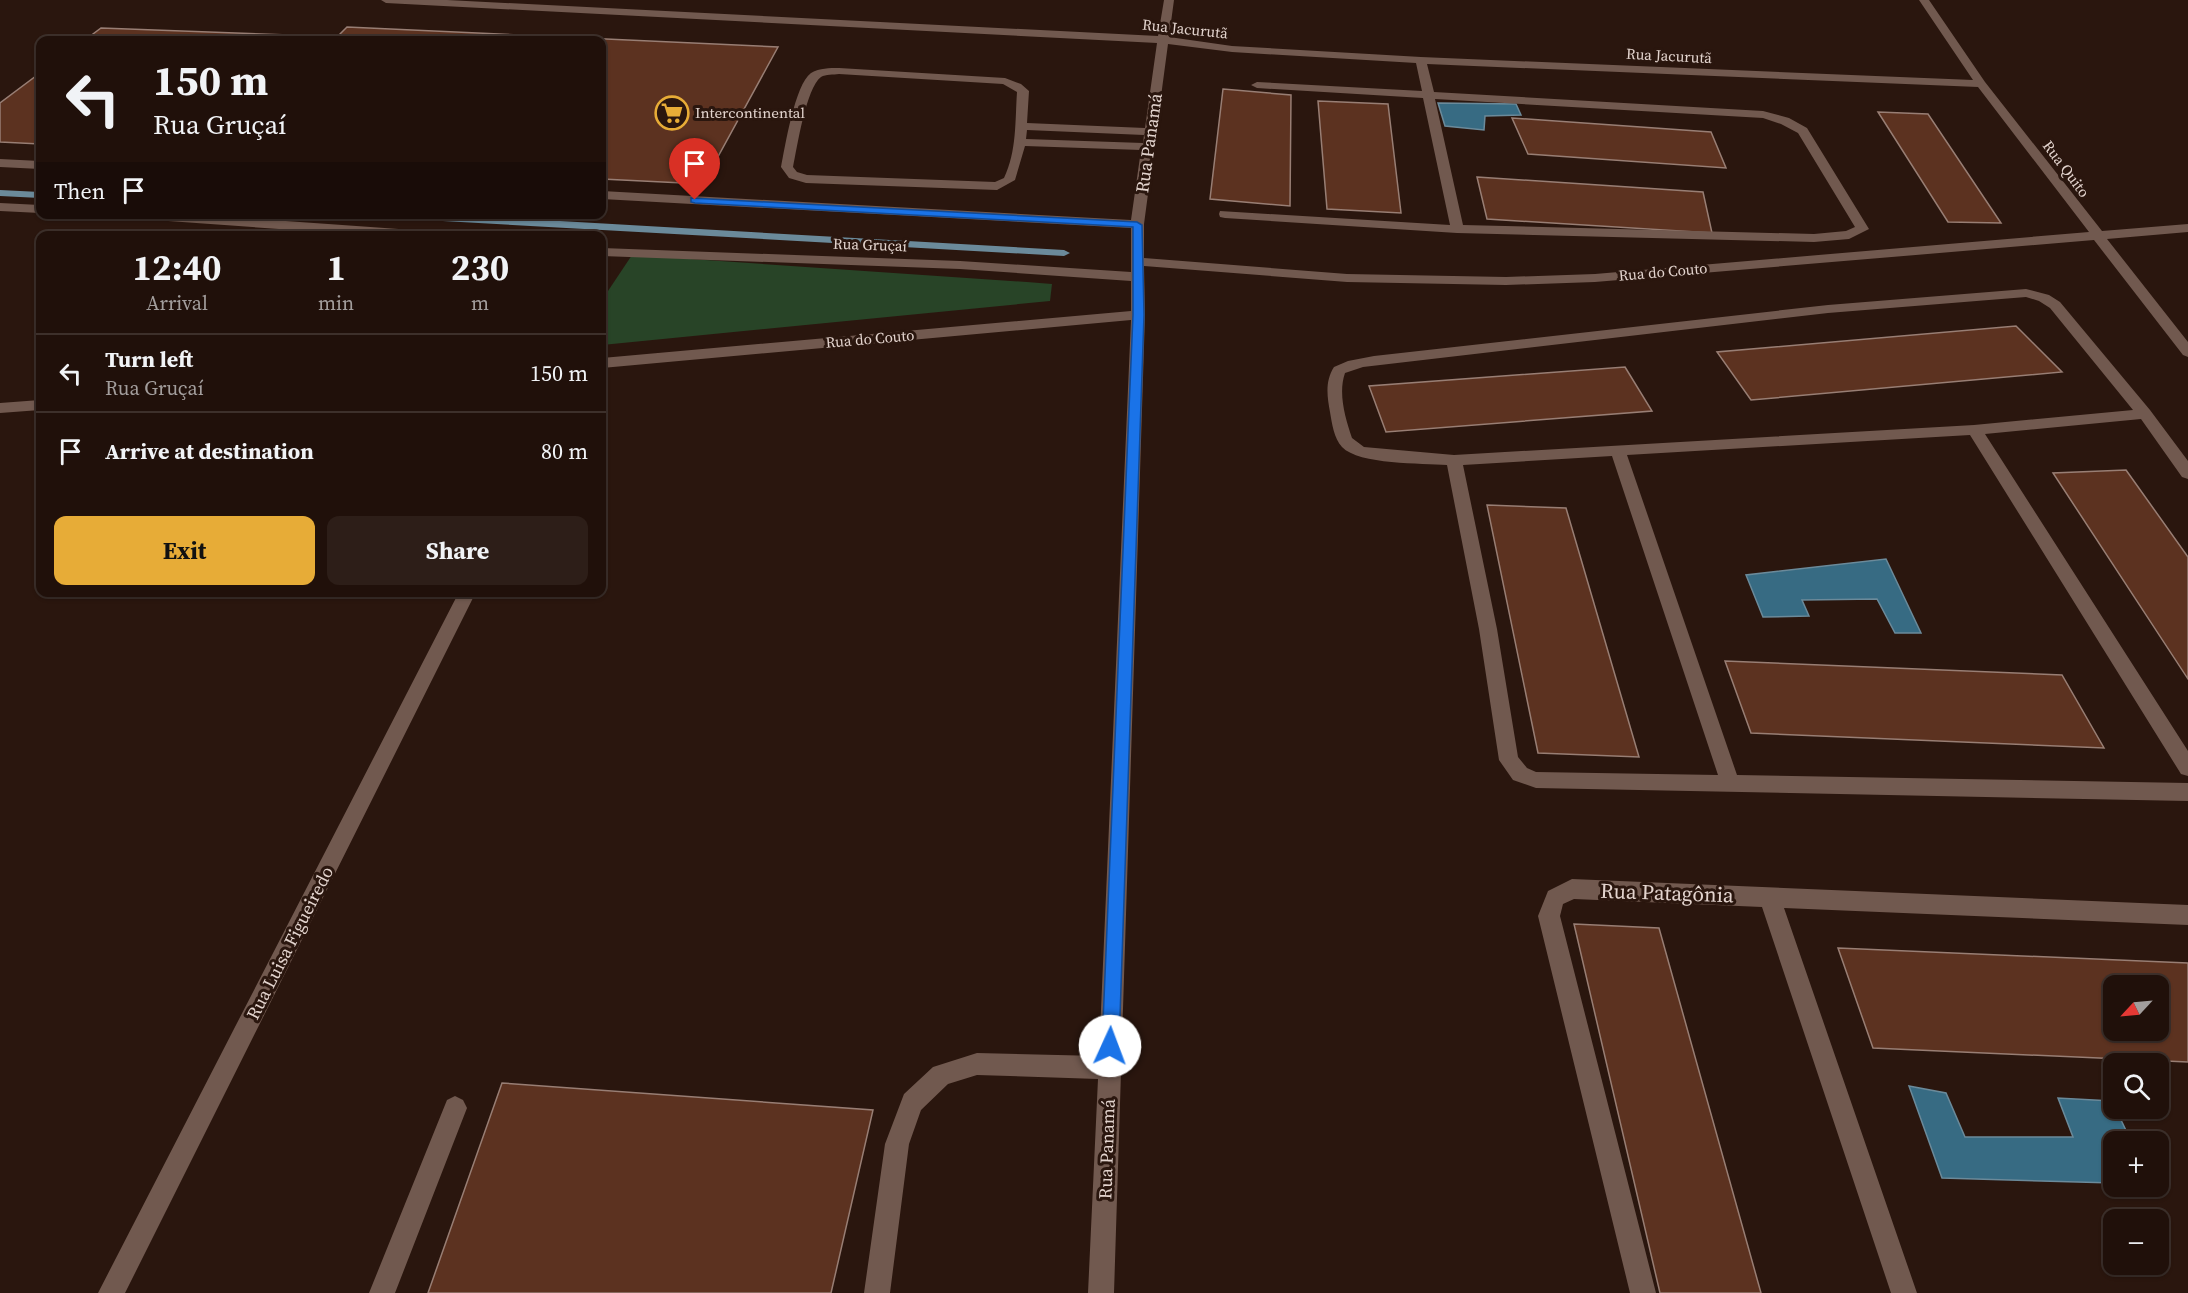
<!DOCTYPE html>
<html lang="en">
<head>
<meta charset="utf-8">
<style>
	body { margin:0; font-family:"Source Serif 4",serif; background:#2d1e18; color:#f1f3f6; height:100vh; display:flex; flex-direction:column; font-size:22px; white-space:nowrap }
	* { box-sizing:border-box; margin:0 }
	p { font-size:20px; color:#a29d9c }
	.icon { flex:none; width:33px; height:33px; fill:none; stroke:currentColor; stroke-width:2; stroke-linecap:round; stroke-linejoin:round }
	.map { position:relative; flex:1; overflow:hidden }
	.side { position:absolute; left:36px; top:231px; width:570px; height:366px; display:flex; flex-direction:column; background:#20100a; border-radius:12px; box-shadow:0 2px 4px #0004,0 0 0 2px #3d302b }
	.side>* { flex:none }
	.banner { position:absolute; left:36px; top:36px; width:570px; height:183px; border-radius:12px; box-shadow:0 2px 4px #0004,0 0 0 2px #3d302b; background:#20100a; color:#f1f3f6; overflow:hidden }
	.needle { width:39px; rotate:244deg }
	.fabs { position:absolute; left:2103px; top:975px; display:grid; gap:12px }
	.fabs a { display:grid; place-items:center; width:66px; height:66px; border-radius:12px; background:#20100a; box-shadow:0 2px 4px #0004,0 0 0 2px #3d302b; font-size:30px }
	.pin { position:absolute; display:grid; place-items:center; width:51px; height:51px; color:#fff; margin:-62px -26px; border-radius:50% 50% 50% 0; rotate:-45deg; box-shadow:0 0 6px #0007 }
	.pin .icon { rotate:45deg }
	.me { position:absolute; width:66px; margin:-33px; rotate:2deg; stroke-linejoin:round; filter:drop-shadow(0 0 4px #0008) }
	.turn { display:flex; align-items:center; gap:21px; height:126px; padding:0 18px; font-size:27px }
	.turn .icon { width:78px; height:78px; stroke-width:2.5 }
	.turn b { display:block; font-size:42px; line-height:51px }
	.then { display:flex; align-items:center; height:57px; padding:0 18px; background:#0003; gap:12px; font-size:22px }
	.eta { display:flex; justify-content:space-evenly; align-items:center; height:102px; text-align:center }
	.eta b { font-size:36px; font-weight:700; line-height:42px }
	.button { display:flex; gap:12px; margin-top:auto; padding:12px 18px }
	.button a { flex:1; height:69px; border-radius:12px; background:#e7ac37; color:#111; font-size:24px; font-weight:700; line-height:69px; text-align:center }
	.button a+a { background:#2d1e18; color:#f1f3f6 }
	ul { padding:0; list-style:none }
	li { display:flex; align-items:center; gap:18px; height:78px; padding:0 18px; border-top:2px solid #3d302b }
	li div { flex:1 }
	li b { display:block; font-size:22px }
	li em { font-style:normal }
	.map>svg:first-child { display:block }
	.green { fill:#284427 }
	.water { fill:#376b83; stroke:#6b8a9a; stroke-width:1.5 }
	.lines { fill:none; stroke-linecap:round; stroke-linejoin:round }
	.stream { fill:#6b8a9a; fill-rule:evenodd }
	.building { fill:#5c3220; stroke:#987e74; stroke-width:1.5; fill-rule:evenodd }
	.minor { fill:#71594f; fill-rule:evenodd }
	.route { fill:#1a73e8; stroke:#114b97; stroke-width:1.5 }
	.labels { text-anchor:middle; stroke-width:6; stroke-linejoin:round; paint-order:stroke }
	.far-street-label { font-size:15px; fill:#e3d4ce; stroke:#2a160e }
	.far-poi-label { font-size:15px; fill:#e3d4ce; stroke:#2a160e; text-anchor:start }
	.street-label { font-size:18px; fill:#e3d4ce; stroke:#2a160e }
	.near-street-label { font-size:21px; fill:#e3d4ce; stroke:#2a160e }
</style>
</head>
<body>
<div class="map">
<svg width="2188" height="1293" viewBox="0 0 2188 1293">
	<rect width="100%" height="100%" fill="#2a160e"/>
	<!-- green -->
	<path class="green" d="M632 255 1027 282 1052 284 1050 301 602 345V300Z"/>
	<!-- water -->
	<path class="water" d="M1438 103 1516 104 1521 115 1485 116 1484 130 1445 126Z
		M1886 559 1921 633H1895L1877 599 1802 600 1809 616 1763 617 1746 575Z
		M1909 1086 1946 1093 1965 1137H2073L2058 1098 2112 1101 2131 1141 2114 1142 2113 1183 1942 1178Z"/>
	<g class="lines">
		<!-- stream -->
		<path class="stream" d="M0 190 40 192V198L0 196Z
			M366 214H437L1064 250 1070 253 1064 256 371 217Z"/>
	</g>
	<!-- building -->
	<path class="building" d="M347 27 778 47 703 184 602 179V40H334Z
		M101 28 316 36 311 40H85Z
		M40 73V144L0 142V103Z
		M1223 89 1291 95 1290 206 1210 199Z
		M1318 101 1388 104 1401 213 1327 209Z
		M1878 112 1928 114 2001 223 1948 222Z
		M1512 118 1711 132 1726 168 1528 154Z
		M1477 177 1703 192 1712 233 1487 219Z
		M2016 326 2062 372 1751 400 1717 352Z
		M1625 367 1652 411 1386 432 1369 386Z
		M2126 470 2188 557V679L2053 473Z
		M1487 505 1566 508 1639 757 1538 753Z
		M1725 661 2062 675 2104 748 1751 733Z
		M1574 924 1659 928 1761 1293H1660Z
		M1838 948 2188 963V1062L1873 1048ZM2114 986H2158V1030H2114Z
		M502 1083 873 1110 831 1293H428Z"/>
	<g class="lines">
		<!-- minor -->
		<path class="minor" d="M381 0H447L1158 36 1164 0H1174L1169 37 1232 46 1421 57 1973 80 1919 0H1929L1985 82 2102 231 2188 224V232L2107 239 2188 342V357L2183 355 2094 240 1595 282 1506 285 1347 282 1144 266 1145 315 1114 1293H1088L1098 1079 977 1075 948 1084 921 1110 909 1144 890 1293H864L885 1144 904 1094 933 1067 977 1053 1099 1056 1131 320 602 368V358L1131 311V281L960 269 602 256V248L960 261 1131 272V228L602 199V191L1131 220 1141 150 1025 146 1015 180 997 190 806 183 789 178 781 167C785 147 795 84 811 73 820 68 829 68 839 68L1005 78 1021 84 1029 91 1027 123 1145 128 1157 43 386 3ZM1168 44 1232 52 1416 63 1422 91 1257 82 1251 85 1257 88 1423 98 1450 225 1220 211 1219 214 1220 217 1225 218 1457 233 1814 242 1849 239 1869 229 1807 128 1789 118 1763 111 1434 92 1427 64 1978 87 2089 232 1595 274 1506 277 1347 274 1144 258V224ZM839 74 1003 84 1017 92C1015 121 1017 151 1004 178L995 182 807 175 797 172 793 167C797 148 806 88 821 77 826 74 833 75 839 74ZM1435 99 1763 118 1781 124 1798 133 1855 227 1846 231 1814 234 1463 225ZM1027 130 1144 135 1143 143 1026 139Z
			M0 159 40 161V169L0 167Z
			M0 203 40 205V213L0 211Z
			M120 214H189L441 232 447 236H378L126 218Z
			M2026 289 2049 295 2060 302 2150 410 2188 461V479L2182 477 2141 419 1985 434 2188 751V776L2181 774 1970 435 1627 455 1737 775 2188 783V801L1536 788 1513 780 1499 760 1479 629 1447 465C1422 463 1359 465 1342 447 1334 438 1332 424 1330 412 1327 396 1325 381 1334 367L1348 361 1374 356 1828 305ZM2026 297 2039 301 2050 308 2133 410 1974 425 1454 455 1364 447 1352 438C1345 418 1338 393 1345 373L1363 367 1828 313ZM1612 456 1718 775 1536 772 1527 768 1518 757 1497 629 1463 465Z
			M40 400V410L0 413V403Z
			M459 592H476L125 1293H98Z
			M1572 879 2188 905V925L1784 908 1917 1293H1891L1762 907 1574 899 1563 904 1560 916 1656 1293H1630L1538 916 1548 891Z
			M455 1096 463 1100 467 1108 395 1293H369L447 1100Z"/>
	</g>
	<!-- route -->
	<path class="route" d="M691 198 1137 222 1142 225 1144 315 1119 1046 1117 1052 1110 1055 1104 1052 1102 1046 1133 315V227L695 203 691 202Z"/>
	<!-- icons -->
	<defs>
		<g id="supermarket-ring" transform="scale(1.725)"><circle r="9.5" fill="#2a160e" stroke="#e7ac37" stroke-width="1.5"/><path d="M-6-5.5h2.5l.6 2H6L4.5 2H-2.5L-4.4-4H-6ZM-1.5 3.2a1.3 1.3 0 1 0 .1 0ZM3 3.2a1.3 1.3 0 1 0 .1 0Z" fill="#e7ac37"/></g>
	</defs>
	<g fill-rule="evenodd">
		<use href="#supermarket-ring" x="672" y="113"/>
	</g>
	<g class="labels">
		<!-- far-street labels -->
		<g class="far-street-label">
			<text transform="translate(1185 29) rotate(6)" y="5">Rua Jacurutã</text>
			<text transform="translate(1669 56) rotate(3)" y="5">Rua Jacurutã</text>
			<text transform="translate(2066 169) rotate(53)" y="5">Rua Quito</text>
			<text transform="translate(870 245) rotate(2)" y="5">Rua Gruçaí</text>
			<text transform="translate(1663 272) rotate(-5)" y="5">Rua do Couto</text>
			<text transform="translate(870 339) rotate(-5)" y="5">Rua do Couto</text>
		</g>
		<!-- far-poi labels -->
		<g class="far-poi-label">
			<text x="695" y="118">Intercontinental</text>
		</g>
		<!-- street labels -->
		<g class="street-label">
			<text transform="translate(1149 143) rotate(-82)" y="6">Rua Panamá</text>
			<text transform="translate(290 943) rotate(-63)" y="6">Rua Luisa Figueiredo</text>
			<text transform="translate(1107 1149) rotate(-88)" y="6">Rua Panamá</text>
		</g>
		<!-- near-street labels -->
		<g class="near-street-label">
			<text transform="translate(1667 893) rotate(2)" y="7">Rua Patagônia</text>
		</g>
	</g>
</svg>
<div class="fabs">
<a><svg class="needle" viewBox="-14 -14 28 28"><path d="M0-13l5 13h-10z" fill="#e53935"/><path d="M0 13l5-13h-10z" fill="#a29d9c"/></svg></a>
<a><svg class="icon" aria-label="search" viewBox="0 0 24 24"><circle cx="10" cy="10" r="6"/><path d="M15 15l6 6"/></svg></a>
<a>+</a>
<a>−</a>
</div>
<div class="pin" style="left:695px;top:200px;background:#d93025"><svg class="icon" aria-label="arrive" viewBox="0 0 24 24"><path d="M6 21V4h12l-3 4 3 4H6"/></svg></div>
<svg class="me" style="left:1110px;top:1046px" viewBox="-20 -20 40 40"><circle r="19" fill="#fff"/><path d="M0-13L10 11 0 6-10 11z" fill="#1a73e8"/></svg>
<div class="banner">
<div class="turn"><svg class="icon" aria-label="left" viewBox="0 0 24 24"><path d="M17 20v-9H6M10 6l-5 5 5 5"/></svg><div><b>150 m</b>Rua Gruçaí</div></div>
<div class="then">Then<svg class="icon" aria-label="arrive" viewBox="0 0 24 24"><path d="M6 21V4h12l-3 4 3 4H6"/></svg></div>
</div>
<section class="side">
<div class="eta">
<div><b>12:40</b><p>Arrival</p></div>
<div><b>1</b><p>min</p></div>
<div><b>230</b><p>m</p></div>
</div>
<ul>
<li><svg class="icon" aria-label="left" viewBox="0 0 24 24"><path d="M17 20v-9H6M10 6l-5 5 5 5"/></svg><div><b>Turn left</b><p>Rua Gruçaí</p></div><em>150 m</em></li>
<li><svg class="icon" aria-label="arrive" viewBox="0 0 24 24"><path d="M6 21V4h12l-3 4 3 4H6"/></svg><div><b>Arrive at destination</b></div><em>80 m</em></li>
</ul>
<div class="button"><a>Exit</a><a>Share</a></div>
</section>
</div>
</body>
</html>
